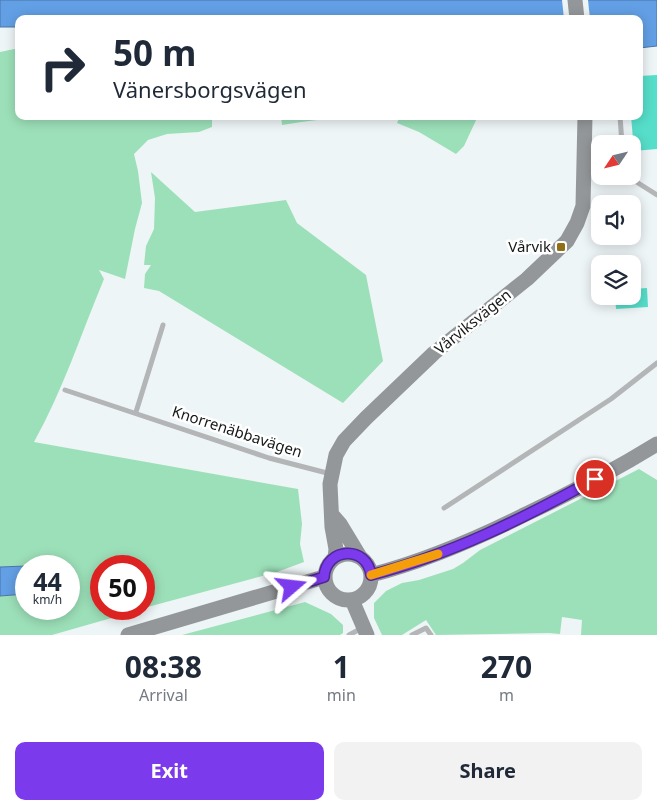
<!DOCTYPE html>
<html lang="en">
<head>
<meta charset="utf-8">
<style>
	body { margin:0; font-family:"Noto Sans",sans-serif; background:#f2f2f3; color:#1f2937; height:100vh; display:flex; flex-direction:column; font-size:19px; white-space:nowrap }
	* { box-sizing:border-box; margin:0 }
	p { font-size:16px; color:#747a83 }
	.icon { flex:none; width:28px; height:28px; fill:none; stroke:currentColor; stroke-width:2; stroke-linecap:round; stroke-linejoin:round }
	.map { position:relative; height:635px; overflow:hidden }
	.details { display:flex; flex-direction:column; background:#fff; flex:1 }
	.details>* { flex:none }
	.hud { position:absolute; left:15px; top:15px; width:628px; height:105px; border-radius:10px; box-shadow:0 2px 12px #0003; background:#fff; color:#1f2937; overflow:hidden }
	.needle { width:32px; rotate:235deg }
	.controls { position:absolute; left:591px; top:135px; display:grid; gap:10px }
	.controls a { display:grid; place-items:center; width:50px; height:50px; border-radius:10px; background:#fff; box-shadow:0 2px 12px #0003; font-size:25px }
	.speed { position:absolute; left:15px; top:555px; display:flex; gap:10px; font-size:25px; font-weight:700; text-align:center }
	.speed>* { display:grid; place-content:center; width:65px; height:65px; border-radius:50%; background:#fff; box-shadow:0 2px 12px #0003; line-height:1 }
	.speed small { font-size:12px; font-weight:400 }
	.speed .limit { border:8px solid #d22; background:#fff; color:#111 }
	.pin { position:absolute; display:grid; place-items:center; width:42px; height:42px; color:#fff; margin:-21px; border:2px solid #fff; border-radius:50%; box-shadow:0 1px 5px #0007 }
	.me { position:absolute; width:55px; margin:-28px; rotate:73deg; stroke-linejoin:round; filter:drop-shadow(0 0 4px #0008) }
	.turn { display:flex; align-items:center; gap:18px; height:105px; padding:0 15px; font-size:22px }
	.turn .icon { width:65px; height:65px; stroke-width:2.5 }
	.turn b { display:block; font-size:35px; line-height:42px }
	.eta { display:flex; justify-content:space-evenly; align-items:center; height:85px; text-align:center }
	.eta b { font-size:30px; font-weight:700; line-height:35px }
	.button { display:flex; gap:10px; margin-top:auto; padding:10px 15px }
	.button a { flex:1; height:58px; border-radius:10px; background:#7c3aed; color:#fff; font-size:20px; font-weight:700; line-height:58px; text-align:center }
	.button a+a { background:#f2f2f3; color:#1f2937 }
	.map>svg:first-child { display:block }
	.green { fill:#9ce0b9 }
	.water { fill:#629fe4; stroke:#4b76a7 }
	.pier { fill:#eef5f6 }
	.building { fill:#56deca }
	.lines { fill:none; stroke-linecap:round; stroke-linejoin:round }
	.lane { stroke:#b3b5b7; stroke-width:5 }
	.secondary { stroke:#949799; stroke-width:15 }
	.route-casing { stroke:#51269a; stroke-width:12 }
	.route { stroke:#7c3aed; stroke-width:9 }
	.slow { stroke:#f59e0b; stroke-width:9 }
	.poi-dot { fill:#907016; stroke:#fff; stroke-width:2 }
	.labels { text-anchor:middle; stroke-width:5; stroke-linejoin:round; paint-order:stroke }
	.poi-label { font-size:15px; fill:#151818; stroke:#fff; text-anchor:end }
	.street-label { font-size:15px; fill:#151818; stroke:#fff }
</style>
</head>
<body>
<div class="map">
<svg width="657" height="635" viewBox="0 0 657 635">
	<rect width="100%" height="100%" fill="#eef5f6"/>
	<!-- green -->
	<path class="green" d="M19 48V116H212V127L199 132 167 134 148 140 134 154 138 171 142 203 135 229 125 279 99 270 104 279C81 334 63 390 34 442L298 489 302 524 300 544 304 562 277 572 144 608V566H101V609H143L52 635H0V596L26 594V609H69V578L76 574 67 565 0 567V52Z
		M281 116H394L397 120C359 112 319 120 282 125Z
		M400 116H478L464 146 456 154 419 132 397 123Z
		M151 172 195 212 286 200 297 223 366 275 383 361 343 403 159 291 144 288 145 274 151 265H144L146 246 154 229 155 198Z
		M639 469 657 480V635H581L582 620 562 617 560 634 549 633 436 635 426 620 402 635H382L374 618V603L386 591 402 583 419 580 453 569 463 563 480 550Z
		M305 602 331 614 343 625V633L340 635H182Z"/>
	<!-- water -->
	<path class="water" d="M0 0H657V46L639 48V19H19V27H0Z
		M26 566V594L0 596V567Z"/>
	<!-- pier -->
	<path class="pier" d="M562 0H588L590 19H564Z"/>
	<!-- building -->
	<path class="building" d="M657 75V149L634 151 631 116H639V76Z
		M647 288 648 307 616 309 615 296H632V289Z"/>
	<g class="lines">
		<!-- lane -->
		<path class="lane" d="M620 116 622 144
			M586 174 600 173
			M627 176 657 195
			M65 390 269 458 331 474
			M136 412 163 325
			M444 508 611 399 657 363
			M349 635 362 628
			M412 635 426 628 431 635"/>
		<!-- secondary -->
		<path class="secondary" d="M575 0 577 19
			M333 516 340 524 360 557
			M325 577a23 23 0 1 1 46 0a23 23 0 1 1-46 0Z
			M335 558 336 549 332 527 330 484 336 455 344 441 366 418 434 353 527 279 567 241 577 223 583 206 585 116
			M371 575C425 561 476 539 526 514 571 493 615 470 657 444
			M352 600 367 635
			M128 635 324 577"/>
	</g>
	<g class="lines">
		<!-- route casing -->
		<g class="route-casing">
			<path id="route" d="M292 587 324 577C326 547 367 545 371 575 450 555 524 518 595 479"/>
		</g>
		<!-- route -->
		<use href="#route" class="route"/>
		<!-- slow -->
		<path class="slow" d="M371 575 438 554"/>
	</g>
	<!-- markers -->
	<rect class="poi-dot" x="556" y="242" width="10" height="10" rx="2.5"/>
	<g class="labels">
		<!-- poi labels -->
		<g class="poi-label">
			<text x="551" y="252">Vårvik</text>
		</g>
		<!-- street labels -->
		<g class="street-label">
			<text transform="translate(473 322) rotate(-39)" y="5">Vårviksvägen</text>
			<text transform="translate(237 432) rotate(18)" y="5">Knorrenäbbavägen</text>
		</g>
	</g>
</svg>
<div class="controls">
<a><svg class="needle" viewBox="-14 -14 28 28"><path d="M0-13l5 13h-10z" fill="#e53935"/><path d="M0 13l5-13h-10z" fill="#747a83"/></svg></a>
<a><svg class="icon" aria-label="sound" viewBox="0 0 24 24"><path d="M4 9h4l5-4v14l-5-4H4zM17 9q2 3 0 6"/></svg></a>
<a><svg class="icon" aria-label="layers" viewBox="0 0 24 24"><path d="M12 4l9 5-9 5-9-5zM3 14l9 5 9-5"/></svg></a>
</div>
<div class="speed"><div>44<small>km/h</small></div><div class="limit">50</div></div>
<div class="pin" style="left:595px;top:479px;background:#d93025"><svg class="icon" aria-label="arrive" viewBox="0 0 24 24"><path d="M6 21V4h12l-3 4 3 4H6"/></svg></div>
<svg class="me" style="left:292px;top:587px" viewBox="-20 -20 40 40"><path d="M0-17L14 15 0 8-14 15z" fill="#7c3aed" stroke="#fff" stroke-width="4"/></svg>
<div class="hud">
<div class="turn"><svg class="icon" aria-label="right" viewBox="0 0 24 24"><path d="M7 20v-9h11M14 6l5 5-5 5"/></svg><div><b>50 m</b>Vänersborgsvägen</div></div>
</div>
</div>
<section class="details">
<div class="eta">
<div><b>08:38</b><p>Arrival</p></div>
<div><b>1</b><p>min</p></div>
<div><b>270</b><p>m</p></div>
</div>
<div class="button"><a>Exit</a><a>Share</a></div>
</section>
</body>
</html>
